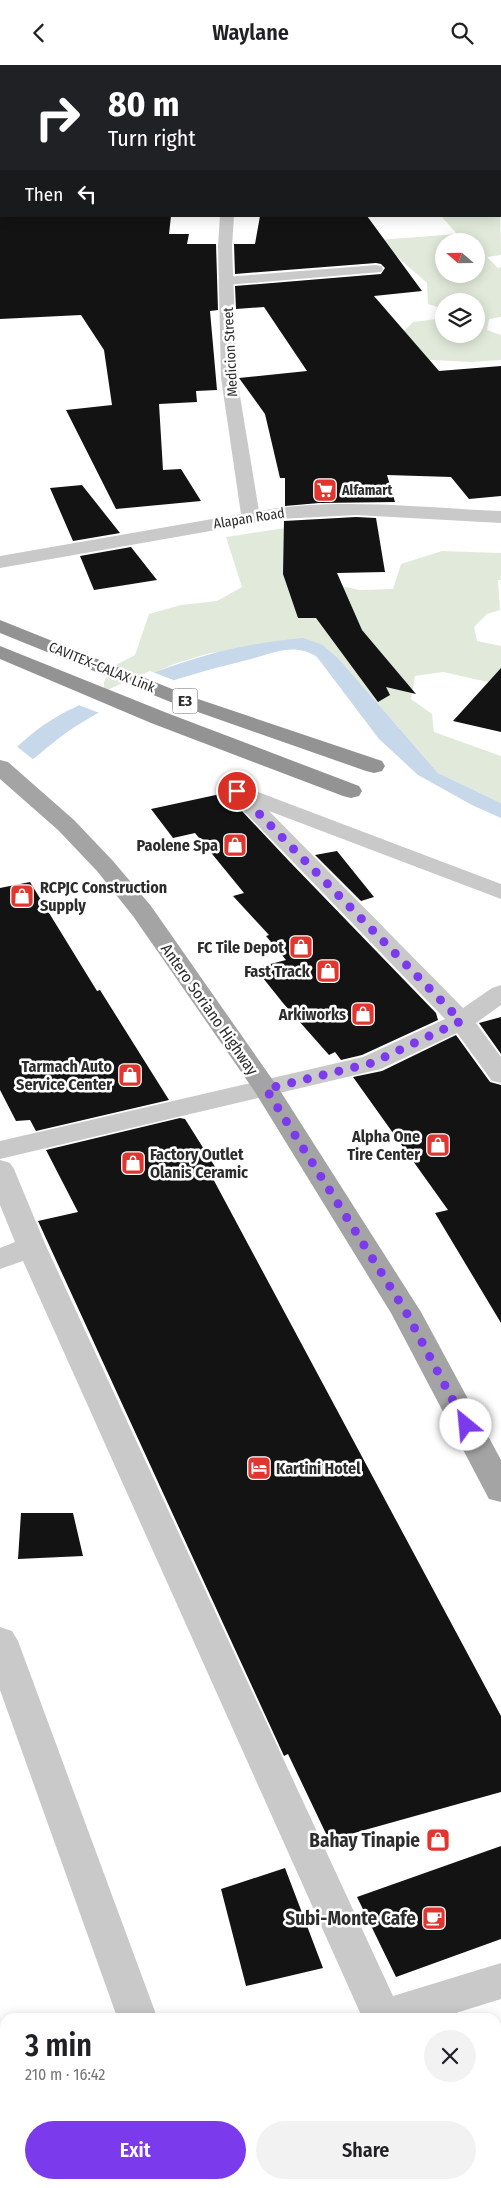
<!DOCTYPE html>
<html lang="en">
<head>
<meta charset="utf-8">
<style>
	body { margin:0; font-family:"Fira Sans Condensed",sans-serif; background:#f2f2f2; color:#202124; height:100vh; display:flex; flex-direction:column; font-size:19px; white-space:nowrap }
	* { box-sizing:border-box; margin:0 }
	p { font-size:16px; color:#757577 }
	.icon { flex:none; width:28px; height:28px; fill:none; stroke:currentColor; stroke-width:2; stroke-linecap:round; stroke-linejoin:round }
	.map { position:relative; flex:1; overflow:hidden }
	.panel { position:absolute; left:0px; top:1948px; width:501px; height:176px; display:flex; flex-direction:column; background:#fff; border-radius:15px 15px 0 0; box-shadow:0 2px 12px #0003 }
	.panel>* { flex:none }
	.hud { position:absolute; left:0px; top:0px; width:501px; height:152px; box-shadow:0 2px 12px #0003; background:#202124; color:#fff; overflow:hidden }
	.needle { width:32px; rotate:290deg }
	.buttons { position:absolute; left:435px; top:168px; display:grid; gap:10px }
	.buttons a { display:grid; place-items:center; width:50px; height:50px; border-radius:50%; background:#fff; box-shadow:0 2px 12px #0003; font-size:25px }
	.pin { position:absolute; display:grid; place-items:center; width:42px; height:42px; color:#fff; margin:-21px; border:2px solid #fff; border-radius:50%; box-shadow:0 1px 5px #0007 }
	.me { position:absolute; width:55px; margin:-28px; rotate:332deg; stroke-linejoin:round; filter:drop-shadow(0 0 4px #0008) }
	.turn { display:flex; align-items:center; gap:18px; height:105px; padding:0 25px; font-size:22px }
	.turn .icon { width:65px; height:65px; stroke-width:2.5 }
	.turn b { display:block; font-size:35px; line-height:42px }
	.then { display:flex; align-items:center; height:48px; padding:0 25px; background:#0003; gap:10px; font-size:19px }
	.round { display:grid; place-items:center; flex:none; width:52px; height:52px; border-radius:26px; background:#f2f2f2 }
	.summary { display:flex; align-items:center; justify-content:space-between; height:85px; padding:0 25px }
	h1 { font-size:30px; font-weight:600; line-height:38px }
	.cta { display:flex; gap:10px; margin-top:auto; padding:10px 25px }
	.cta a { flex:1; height:58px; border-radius:30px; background:#7c3aed; color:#fff; font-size:20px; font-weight:600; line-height:58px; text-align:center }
	.cta a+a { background:#f2f2f2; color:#202124 }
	header { display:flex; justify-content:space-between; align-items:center; height:65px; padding:0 25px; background:#fff; font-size:22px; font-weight:600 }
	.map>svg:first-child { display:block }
	.green { fill:#e1eada; fill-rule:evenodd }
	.water { fill:#c6d8ea }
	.pier { fill:#fff }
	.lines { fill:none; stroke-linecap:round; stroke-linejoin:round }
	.stream { stroke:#c6d8ea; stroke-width:12 }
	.river { fill:#c6d8ea; fill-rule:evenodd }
	.building { fill:#131313 }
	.minor { fill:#c9c9c9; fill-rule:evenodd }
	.tertiary { fill:#c9c9c9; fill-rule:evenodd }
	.primary { fill:#a4a4a4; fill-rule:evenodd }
	.motorway { fill:#939393; fill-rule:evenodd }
	.route { stroke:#7c3aed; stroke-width:9; stroke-dasharray:0 16.2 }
	.labels { text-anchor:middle; stroke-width:5; stroke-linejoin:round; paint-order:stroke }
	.far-street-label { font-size:14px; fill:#2c2c2c; stroke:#fff }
	.far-poi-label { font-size:14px; font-weight:bold; fill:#2c2c2c; stroke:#fff; text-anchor:start }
	.shield { fill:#fff; stroke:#6b6b6b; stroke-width:1 }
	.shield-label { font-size:15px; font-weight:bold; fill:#2c2c2c }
	.poi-label { font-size:16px; font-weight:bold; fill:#2c2c2c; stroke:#fff; text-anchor:end }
	.street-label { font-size:16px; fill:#2c2c2c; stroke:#fff }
	.near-poi-label { font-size:19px; font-weight:bold; fill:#2c2c2c; stroke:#fff; text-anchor:end }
</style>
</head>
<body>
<header><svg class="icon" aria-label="back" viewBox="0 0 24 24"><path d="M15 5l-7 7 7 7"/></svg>Waylane<svg class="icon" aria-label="search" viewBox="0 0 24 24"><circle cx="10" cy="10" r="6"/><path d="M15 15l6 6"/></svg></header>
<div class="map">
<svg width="501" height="2123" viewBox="0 0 501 2123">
	<rect width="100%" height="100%" fill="#fff"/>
	<!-- green -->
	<path class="green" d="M500 114 501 190 487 192 498 203 501 202V252L489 254 487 265 501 270V295L472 297 411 294 374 274 405 265 413 257 437 254 444 248V269H476V236H444V244L428 239 427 218 378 175 457 169 441 151H500ZM444 176H476V209H444Z
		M285 463 312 515 360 525 393 524 401 499 442 486 501 488V515H498L500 545 487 549 474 562 477 576 501 581V620L443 607 415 611 411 634 432 649 434 667 501 691V738L438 708 339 594 323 580 210 588 177 598 104 629V617L110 603 135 590 149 549 181 540 217 536 242 522 226 472Z"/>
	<!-- water -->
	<path class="water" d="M303 573 323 580 339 594 438 708 501 738V753L472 740 418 710 379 674 317 592C295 577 274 588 251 594 187 610 139 623 81 658 59 671 40 689 20 705L0 697C16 683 32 667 50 656 65 646 82 639 98 632 164 600 230 579 303 573Z"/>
	<!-- pier -->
	<path class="pier" d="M150 606 176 616 150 625 102 649 76 639Z
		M15 680 35 696 0 721V693Z"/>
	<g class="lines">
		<!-- stream -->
		<path class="stream" d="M0 142 1 141"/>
		<!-- river -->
		<path class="river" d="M496 2028 501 2029V2123L455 2122 454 2119H496Z
			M43 2119H165L163 2123H41Z"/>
	</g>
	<!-- building -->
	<path class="building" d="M0 151H171L169 169H189L187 179H216L218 245 210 246 217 325 196 326 197 337 159 339 163 405 181 404 201 436 116 444 66 345 112 340 104 285 81 250 0 254Z
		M260 151H367L422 226 374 231 439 306 501 301V431L469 434 451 412 387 410 395 437 319 438 285 441V413H280L265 349 239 313 307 306 264 242 236 244 235 221 381 209 385 203 381 199 376 198 235 209 234 179H255Z
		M82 420 120 468 73 476 50 423Z
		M356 452 376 453 385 507 337 508 362 565 416 629 386 622 390 630 378 637 316 553H298L283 509 284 456Z
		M131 482 157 515 94 525 80 491Z
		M501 603V667L453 656Z
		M225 728 289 796 436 948 438 955 362 990 341 995 335 987 329 990 283 938 255 903 286 895 266 871 269 870 233 831 244 828 195 768 173 773 151 744Z
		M337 786 374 832 361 836 315 790Z
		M30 817 97 926 100 925 169 1035 36 1066 30 1055 16 1056 0 1025V823Z
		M501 952V989L479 958Z
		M456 970 490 1017 501 1020V1258L435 1148 448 1145 353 1012 382 1006Z
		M180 1053 185 1054 219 1108 211 1110 501 1651V1727L329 1775 288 1689 284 1691 38 1156 78 1147 46 1085Z
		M21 1448H73L83 1491 18 1494Z
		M501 1781V1874L396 1912 357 1832Z
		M285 1803 323 1903 246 1921 221 1824Z"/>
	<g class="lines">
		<!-- minor -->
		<path class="minor" d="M0 0H6L7 1H1L0 5Z
			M0 28H1V36H0Z
			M500 32H501V40H500Z
			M0 61H1V69H0Z
			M0 86H1V94H0Z
			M376 200 381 201 383 204 381 207 226 220 221 219 219 216 221 213 226 212Z
			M237 719 501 819V834L269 746 463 943 492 923 501 920V940L476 958 501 992V1018L492 1016 457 968 381 1004 0 1094V1076L363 992 445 954 229 731 226 726 229 721Z
			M0 1095 10 1098 14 1104 46 1181 393 1931 501 1898V1934L443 1952H362L23 1196 0 1204V1183L15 1177 0 1140Z
			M0 1562 12 1566 18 1576 157 1952H117L0 1625Z
			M0 1961H5V1999H0Z"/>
		<!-- tertiary -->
		<path class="tertiary" d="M279 0H291V1H279Z
			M220 151H234L232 181 237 313 259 446C338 432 421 443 501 446V458L356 450 279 454 0 503V491L241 449 221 313 218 181Z"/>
		<!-- primary -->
		<path class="primary" d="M0 695 8 697 74 755 113 796 151 841 279 1024 421 1247 501 1395V1437L489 1434 391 1248 253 1024 133 851 97 806 58 765 0 714Z"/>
		<!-- motorway -->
		<path class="motorway" d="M0 555 192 632 382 696 385 701 382 706 374 708 366 706 178 640 0 568Z
			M0 581 167 648 359 721 362 726 359 731 351 733 343 731 151 658 0 594Z"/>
	</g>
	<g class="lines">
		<!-- route -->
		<path class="route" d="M237 726 461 956 372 998 266 1024 406 1247 466 1360"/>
	</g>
	<!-- icons -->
	<defs>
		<g id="supermarket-square" transform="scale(1.25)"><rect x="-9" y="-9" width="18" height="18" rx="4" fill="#e3352f" stroke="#fff"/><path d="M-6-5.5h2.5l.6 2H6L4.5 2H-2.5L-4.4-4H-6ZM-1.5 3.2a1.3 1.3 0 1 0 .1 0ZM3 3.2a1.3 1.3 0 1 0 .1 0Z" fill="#fff"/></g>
		<g id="shop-square" transform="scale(1.25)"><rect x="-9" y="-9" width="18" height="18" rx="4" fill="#e3352f" stroke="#fff"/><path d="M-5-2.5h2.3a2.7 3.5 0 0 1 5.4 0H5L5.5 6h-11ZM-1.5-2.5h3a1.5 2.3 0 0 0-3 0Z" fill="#fff"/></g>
		<g id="hotel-square" transform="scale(1.25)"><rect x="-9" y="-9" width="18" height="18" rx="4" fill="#e3352f" stroke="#fff"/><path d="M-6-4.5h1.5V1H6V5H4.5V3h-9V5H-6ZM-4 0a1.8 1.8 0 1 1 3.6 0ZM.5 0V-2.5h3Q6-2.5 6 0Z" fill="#fff"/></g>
		<g id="cafe-square" transform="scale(1.25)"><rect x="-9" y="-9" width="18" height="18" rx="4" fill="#e3352f" stroke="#fff"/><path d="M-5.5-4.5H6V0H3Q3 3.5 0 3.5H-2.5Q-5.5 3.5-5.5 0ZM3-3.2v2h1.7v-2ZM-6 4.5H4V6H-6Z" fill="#fff"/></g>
	</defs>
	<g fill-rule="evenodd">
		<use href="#supermarket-square" x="325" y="425"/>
		<use href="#shop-square" x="235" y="780"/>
		<use href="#shop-square" x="22" y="831"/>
		<use href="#shop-square" x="301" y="882"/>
		<use href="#shop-square" x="328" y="906"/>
		<use href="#shop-square" x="363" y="949"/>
		<use href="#shop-square" x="130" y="1010"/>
		<use href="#shop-square" x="438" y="1080"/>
		<use href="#shop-square" x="133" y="1098"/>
		<use href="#hotel-square" x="259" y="1403"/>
		<use href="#shop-square" x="438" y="1775"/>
		<use href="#cafe-square" x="434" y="1853"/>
	</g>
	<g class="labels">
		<!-- far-street labels -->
		<g class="far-street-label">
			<text transform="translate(230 287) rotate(-93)" y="5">Medicion Street</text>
			<text transform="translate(249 453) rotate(-9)" y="5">Alapan Road</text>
			<text transform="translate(102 602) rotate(22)" y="5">CAVITEX–CALAX Link</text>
		</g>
		<!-- far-poi labels -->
		<g class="far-poi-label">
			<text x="342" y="430">Alfamart</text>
		</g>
		<!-- shield labels -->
		<rect class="shield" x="172.5" y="623.5" width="25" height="25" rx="4"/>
		<g class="shield-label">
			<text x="185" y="641">E3</text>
		</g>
		<!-- poi labels -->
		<g class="poi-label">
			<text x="218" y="786">Paolene Spa</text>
			<text x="40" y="828" text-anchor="start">RCPJC Construction<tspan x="40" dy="18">Supply</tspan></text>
			<text x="284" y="888">FC Tile Depot</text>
			<text x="310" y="912">Fast Track</text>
			<text x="346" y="955">Arkiworks</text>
			<text x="112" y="1007">Tarmach Auto<tspan x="112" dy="18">Service Center</tspan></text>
			<text x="420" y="1077">Alpha One<tspan x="420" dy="18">Tire Center</tspan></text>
			<text x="150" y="1095" text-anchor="start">Factory Outlet<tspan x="150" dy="18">Olanis Ceramic</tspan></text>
			<text x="276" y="1409" text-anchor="start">Kartini Hotel</text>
		</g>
		<!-- street labels -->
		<g class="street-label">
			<text transform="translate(210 944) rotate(55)" y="6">Antero Soriano Highway</text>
		</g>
		<!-- near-poi labels -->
		<g class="near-poi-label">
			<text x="420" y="1782">Bahay Tinapie</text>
			<text x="416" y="1860">Subi-Monte Cafe</text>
		</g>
	</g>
</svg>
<div class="buttons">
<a><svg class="needle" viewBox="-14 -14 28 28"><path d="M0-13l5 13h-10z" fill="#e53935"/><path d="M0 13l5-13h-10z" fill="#757577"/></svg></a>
<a><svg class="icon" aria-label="layers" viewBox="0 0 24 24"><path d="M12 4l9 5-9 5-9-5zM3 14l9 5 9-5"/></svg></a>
</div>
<div class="pin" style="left:237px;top:726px;background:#d93025"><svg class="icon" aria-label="arrive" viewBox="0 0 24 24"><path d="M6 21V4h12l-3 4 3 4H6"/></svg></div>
<svg class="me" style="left:466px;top:1360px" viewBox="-20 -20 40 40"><circle r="19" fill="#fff"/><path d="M0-13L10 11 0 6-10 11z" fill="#7c3aed"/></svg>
<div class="hud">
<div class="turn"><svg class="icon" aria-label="right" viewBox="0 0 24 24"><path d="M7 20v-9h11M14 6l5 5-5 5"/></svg><div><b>80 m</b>Turn right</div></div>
<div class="then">Then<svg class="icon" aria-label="left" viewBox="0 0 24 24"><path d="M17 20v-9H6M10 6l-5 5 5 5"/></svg></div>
</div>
<section class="panel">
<div class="summary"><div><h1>3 min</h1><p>210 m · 16:42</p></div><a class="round"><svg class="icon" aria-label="close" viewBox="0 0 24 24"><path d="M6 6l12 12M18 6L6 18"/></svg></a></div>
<div class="cta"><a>Exit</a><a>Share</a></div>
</section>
</div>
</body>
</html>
